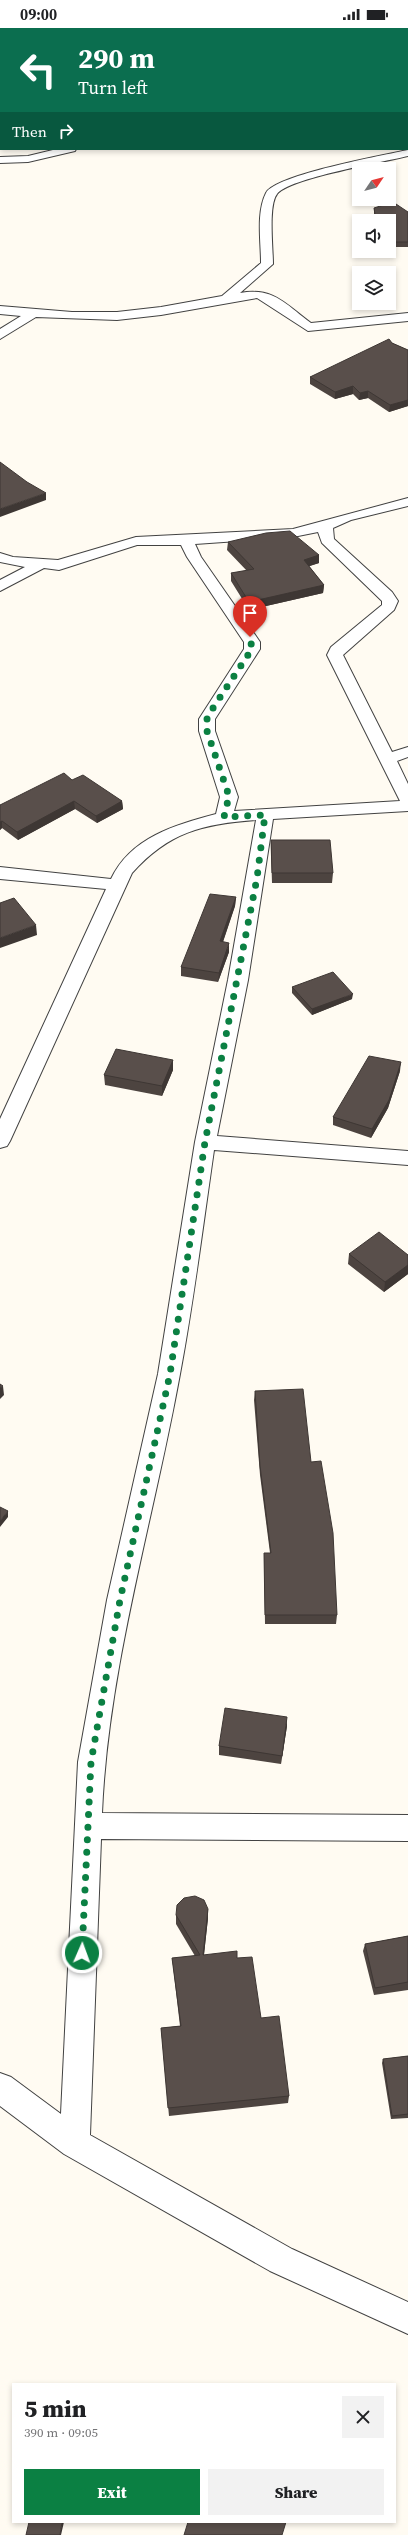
<!DOCTYPE html>
<html lang="en">
<head>
<meta charset="utf-8">
<style>
	body { margin:0; font-family:"Source Serif 4",serif; background:#f2f2f2; color:#202124; height:100vh; display:flex; flex-direction:column; font-size:15px; white-space:nowrap }
	* { box-sizing:border-box; margin:0 }
	p { font-size:13px; color:#757577 }
	.icon { flex:none; width:22px; height:22px; fill:none; stroke:currentColor; stroke-width:2; stroke-linecap:round; stroke-linejoin:round }
	.map { position:relative; flex:1; overflow:hidden }
	.panel { position:absolute; left:12px; top:2355px; width:384px; height:140px; display:flex; flex-direction:column; background:#fff; border-radius:0px; box-shadow:0 2px 6px #0003 }
	.panel>* { flex:none }
	.guide { position:absolute; left:0px; top:0px; width:408px; height:122px; box-shadow:0 2px 6px #0003; background:#0b6e4f; color:#fff; overflow:hidden }
	.needle { width:26px; rotate:55deg }
	.tools { position:absolute; left:352px; top:134px; display:grid; gap:8px }
	.tools a { display:grid; place-items:center; width:44px; height:44px; border-radius:0px; background:#fff; box-shadow:0 2px 6px #0003; font-size:20px }
	.pin { position:absolute; display:grid; place-items:center; width:34px; height:34px; color:#fff; margin:-41px -17px; border-radius:50% 50% 50% 0; rotate:-45deg; box-shadow:0 0 4px #0007 }
	.pin .icon { rotate:45deg }
	.me { position:absolute; width:44px; margin:-22px; rotate:2deg; stroke-linejoin:round; filter:drop-shadow(0 0 3px #0008) }
	.turn { display:flex; align-items:center; gap:14px; height:84px; padding:0 12px; font-size:18px }
	.turn .icon { width:52px; height:52px; stroke-width:2.5 }
	.turn b { display:block; font-size:28px; line-height:34px }
	.then { display:flex; align-items:center; height:38px; padding:0 12px; background:#0003; gap:8px; font-size:15px }
	.round { display:grid; place-items:center; flex:none; width:42px; height:42px; border-radius:0px; background:#f2f2f2 }
	.headline { display:flex; align-items:center; justify-content:space-between; height:68px; padding:0 12px }
	h1 { font-size:24px; font-weight:800; line-height:30px }
	.primary-button { display:flex; gap:8px; margin-top:auto; padding:8px 12px }
	.primary-button a { flex:1; height:46px; border-radius:0px; background:#0b8043; color:#fff; font-size:16px; font-weight:800; line-height:46px; text-align:center }
	.primary-button a+a { background:#f2f2f2; color:#202124 }
	.status { display:flex; justify-content:space-between; align-items:center; height:28px; padding:0 20px; background:#fff; direction:ltr }
	.status svg { height:11px; fill:currentColor }
	.map>svg:first-child { display:block }
	.lines { fill:none; stroke-linecap:round; stroke-linejoin:round }
	.minor-casing { stroke:#424242; stroke-width:2 }
	.highway-casing { stroke:#202020; stroke-width:2 }
	.minor { fill:#fff; fill-rule:evenodd }
	.highway { fill:#fc8e53; fill-rule:evenodd }
	.wall { fill:#4d4440 }
	.shaded-wall { fill:#3e3734 }
	.building { fill:#594f4b; stroke:#3e3734 }
	.route { stroke:#0b8043; stroke-width:7; stroke-dasharray:0 12.6 }
</style>
</head>
<body>
<div class="status"><b>09:00</b><svg viewBox="0 0 49 12"><path d="M0 12V9h3v3zM5 12V6h3v6zM10 12V3h3v9zM15 12V0h3v12zM26 1h20v11H26zM47 4h2v5h-2z"/></svg></div>
<div class="map">
<svg width="408" height="2507" viewBox="0 0 408 2507">
	<rect width="100%" height="100%" fill="#fffbf2"/>
	<g class="lines">
		<!-- minor casing -->
		<g class="minor-casing">
			<path id="minor" d="M407 27H408V33H407Z
				M57 121H76L75 123 28 134 0 135V129L28 128Z
				M408 122V128C384 134 289 150 277 166 268 177 273 221 273 236L240 265C274 259 285 276 311 295L408 285V293L308 303 257 270 161 287 117 292 36 289 0 311V301L21 288 0 286V278L72 284H117L161 279 222 268 261 235C261 213 256 185 266 165 275 147 384 127 408 122Z
				M408 470V478L351 492 333 500 334 511 392 564 398 573 394 582 343 627 392 724 408 719V729L397 733 408 756V783L273 791 248 952 217 1108 408 1123V1137L214 1122C203 1197 194 1272 180 1346 154 1490 108 1639 102 1785L408 1787V1813L101 1811 90 2107 292 2221 408 2274V2306L270 2243 64 2126 0 2078V2045L11 2049 61 2086 78 1734 107 1572 158 1346 195 1114 228 952 256 792C202 796 169 804 132 845L10 1113 7 1118 0 1120V1091L106 861 0 851V839L111 851C131 809 175 797 216 786L220 769 199 703V691L244 621V614L187 529 181 517H137L59 542 44 540 0 563V552L25 539 0 534V525L13 529 58 532 136 509 293 501ZM318 504 322 515 382 573V577L331 619 327 627 400 773 234 783 238 769 215 703V691L260 621V614L201 529 195 516 293 509Z"/>
		</g>
		<!-- highway casing -->
		<g class="highway-casing">
			<path id="highway" d="M285 0H295L296 1H286Z
				M407 99H408V106H407Z"/>
		</g>
		<!-- minor -->
		<use href="#minor" class="minor"/>
		<!-- highway -->
		<use href="#highway" class="highway"/>
	</g>
	<!-- wall -->
	<path class="wall" d="M374 180 408 184V219H389V193H375L374 185Z
		M392 315 408 322V378L389 384 368 370 359 372 353 366 335 371 310 356V349Z
		M228 514 319 527V535L309 538 324 557 323 565 249 582 231 553V545L247 543 227 522Z
		M72 752 122 773 123 781 97 795 75 781 18 812 2 800 0 802V777Z
		M271 812 333 845 332 855H272L271 822Z
		M236 869 235 878 223 914 229 924 218 954 181 948V939Z
		M292 959 352 971 312 987 292 965Z
		M173 1032V1042L162 1068 105 1057 104 1047Z
		M400 1043 388 1080 371 1110 333 1097V1089Z
		M349 1226 408 1227V1246L384 1264 348 1236Z
		M255 1363 311 1434 337 1587 336 1596H265L264 1525H270L260 1447 254 1372Z
		M287 1698 281 1736 219 1727V1718Z
		M208 1881V1890L204 1927 237 1930 261 1990 289 2068 288 2075 169 2088 161 2000 180 1998 173 1938 172 1930 195 1928 176 1896V1887Z
		M408 1908V1962L374 1967 363 1923 365 1916Z
		M408 2028V2090L391 2091 382 2035 383 2031Z"/>
	<!-- shaded-wall -->
	<path class="shaded-wall" d="M353 358V366L335 371V364Z
		M368 363V370L359 372 360 365Z
		M408 372V378L389 384 390 377Z
		M46 465V472L0 489V481Z
		M319 527V535L304 540V532Z
		M324 557 323 565 249 582V574Z
		M74 773 75 781 18 812 17 804Z
		M122 773 123 781 97 795 96 788Z
		M2 793V800L0 802V794Z
		M236 869 235 878 220 922V913Z
		M36 897 37 907 0 920V910Z
		M229 915V924L218 954 219 945Z
		M353 966 352 971 312 987V981Z
		M173 1032V1042L162 1068V1058Z
		M401 1034 400 1043 388 1080 371 1110 372 1101Z
		M408 1237V1246L384 1264 385 1254Z
		M3 1358 4 1367 0 1371V1360Z
		M8 1483V1489L0 1499V1493Z
		M287 1689V1698L281 1736 282 1728Z
		M208 1881V1890L203 1935V1927Z
		M62 2494H64L61 2507H60Z"/>
	<!-- building -->
	<path class="building" d="M393 174 408 184V214H389V193H376L374 180Z
		M389 311 392 315 408 322V372L390 377 368 363 360 365 353 358 335 364 310 349Z
		M0 434 27 454 46 465 0 481Z
		M290 503 319 527 304 532 324 557 249 574 231 545 254 541 228 514 266 505Z
		M64 745 72 752 83 747 122 773 96 788 74 773 17 804 2 793 0 794V777Z
		M271 812H330L333 845H272Z
		M210 866 236 869 220 913 229 915 219 945 181 939Z
		M14 870 36 897 0 910V875Z
		M333 944 353 966 312 981 292 959Z
		M116 1021 173 1032 162 1058 104 1047Z
		M369 1028 401 1034 389 1072 372 1101 333 1089Z
		M379 1204 408 1227V1237L385 1254 349 1226Z
		M0 1356 3 1358 0 1360Z
		M303 1361 311 1434 321 1433 333 1505 337 1587H265L264 1525H271L260 1438 255 1363Z
		M0 1479 8 1483 0 1493Z
		M225 1680 287 1689 282 1728 219 1718Z
		M195 1868 204 1872 208 1881 203 1927 237 1923V1930L252 1929 261 1990 279 1988 289 2068 168 2080 161 2000 181 1998 172 1930 200 1927 176 1887 177 1877 184 1870Z
		M408 1908V1954L375 1960 365 1916Z
		M408 2028V2086L392 2088 383 2031Z
		M29 2494H62L60 2507H26Z
		M188 2494H286L282 2507H184Z"/>
	<g class="lines">
		<!-- route -->
		<path class="route" d="M82 1925 91 1734 120 1572 170 1346 205 1114 257 850 265 787 224 789 229 768 207 703V691L211 683 252 621 250 609"/>
	</g>
</svg>
<div class="tools">
<a><svg class="needle" viewBox="-14 -14 28 28"><path d="M0-13l5 13h-10z" fill="#e53935"/><path d="M0 13l5-13h-10z" fill="#757577"/></svg></a>
<a><svg class="icon" aria-label="sound" viewBox="0 0 24 24"><path d="M4 9h4l5-4v14l-5-4H4zM17 9q2 3 0 6"/></svg></a>
<a><svg class="icon" aria-label="layers" viewBox="0 0 24 24"><path d="M12 4l9 5-9 5-9-5zM3 14l9 5 9-5"/></svg></a>
</div>
<div class="pin" style="left:250px;top:609px;background:#d93025"><svg class="icon" aria-label="arrive" viewBox="0 0 24 24"><path d="M6 21V4h12l-3 4 3 4H6"/></svg></div>
<svg class="me" style="left:82px;top:1925px" viewBox="-20 -20 40 40"><circle r="17" fill="#0b8043" stroke="#fff" stroke-width="3"/><path d="M0-11L8 9 0 5-8 9z" fill="#fff"/></svg>
<div class="guide">
<div class="turn"><svg class="icon" aria-label="left" viewBox="0 0 24 24"><path d="M17 20v-9H6M10 6l-5 5 5 5"/></svg><div><b>290 m</b>Turn left</div></div>
<div class="then">Then<svg class="icon" aria-label="right" viewBox="0 0 24 24"><path d="M7 20v-9h11M14 6l5 5-5 5"/></svg></div>
</div>
<section class="panel">
<div class="headline"><div><h1>5 min</h1><p>390 m · 09:05</p></div><a class="round"><svg class="icon" aria-label="close" viewBox="0 0 24 24"><path d="M6 6l12 12M18 6L6 18"/></svg></a></div>
<div class="primary-button"><a>Exit</a><a>Share</a></div>
</section>
</div>
</body>
</html>
